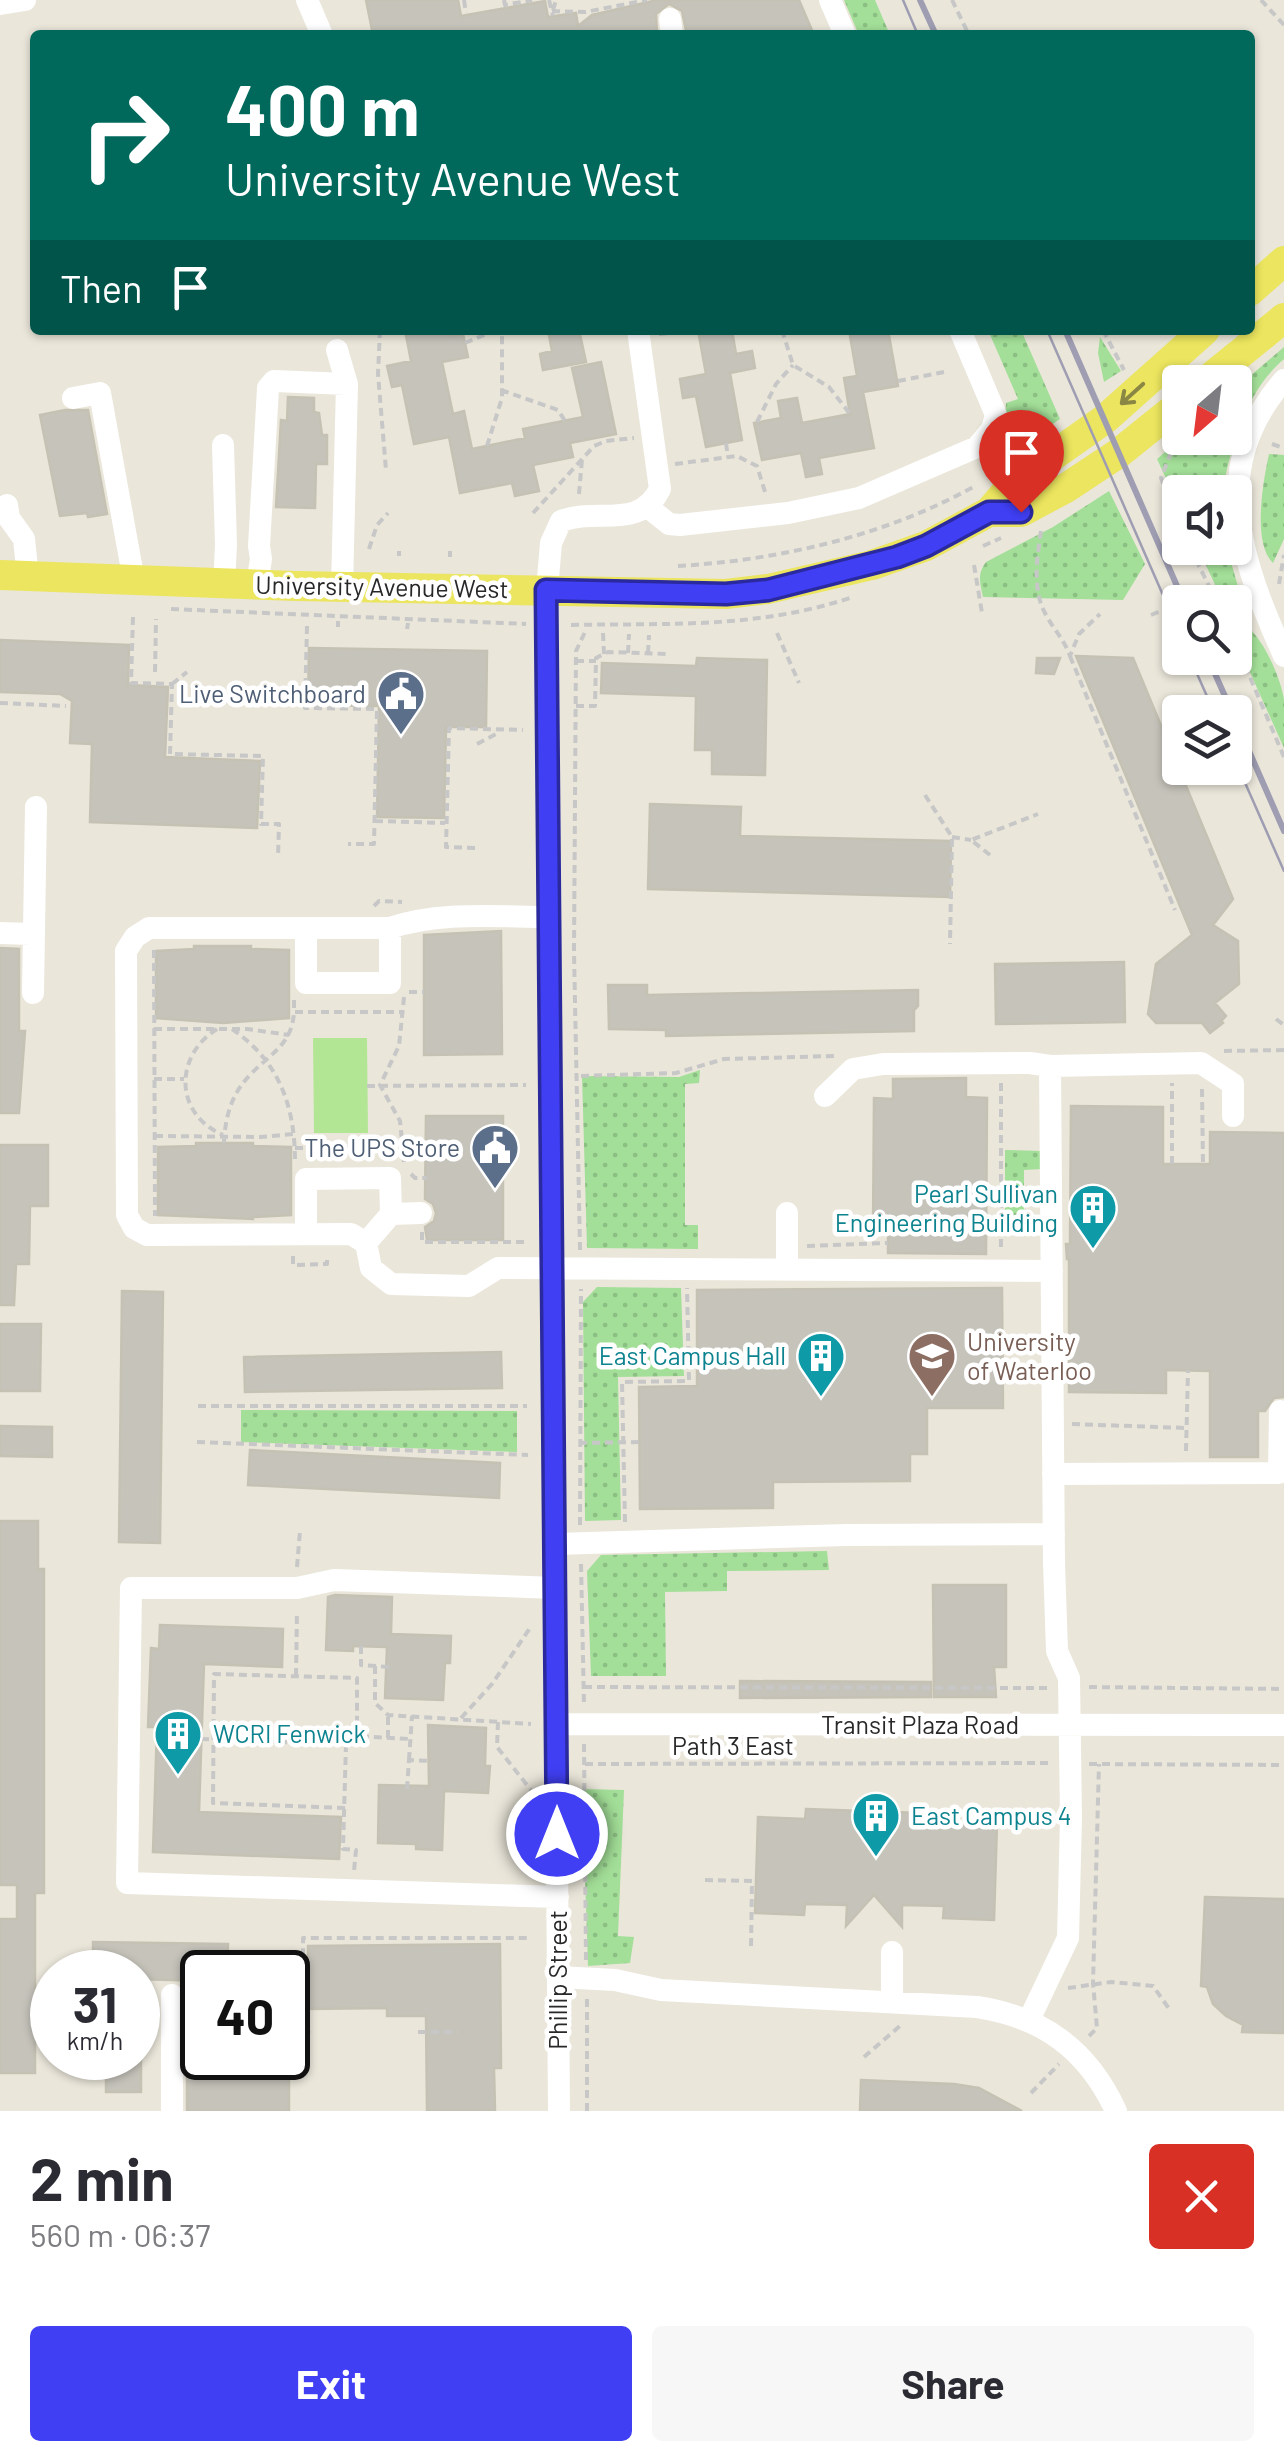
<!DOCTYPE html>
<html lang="en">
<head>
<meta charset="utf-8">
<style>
	body { margin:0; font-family:Barlow,sans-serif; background:#f7f7f7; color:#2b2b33; height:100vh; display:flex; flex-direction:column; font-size:38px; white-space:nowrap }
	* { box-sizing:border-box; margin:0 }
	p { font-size:32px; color:#7c7c81 }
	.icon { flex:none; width:55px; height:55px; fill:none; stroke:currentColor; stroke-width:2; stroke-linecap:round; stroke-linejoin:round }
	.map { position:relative; height:2111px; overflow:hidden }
	.sheet { display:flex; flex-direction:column; background:#fff; flex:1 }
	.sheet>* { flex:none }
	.banner { position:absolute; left:30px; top:30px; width:1225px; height:305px; border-radius:10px; box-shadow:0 2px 8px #0004; background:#00695c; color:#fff; overflow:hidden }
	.needle { width:65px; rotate:208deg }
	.controls { position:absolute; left:1162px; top:365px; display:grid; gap:20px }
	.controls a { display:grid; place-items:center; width:90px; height:90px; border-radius:10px; background:#fff; box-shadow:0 2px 8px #0004; font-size:50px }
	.speed { position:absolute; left:30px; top:1950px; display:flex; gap:20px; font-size:50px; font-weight:700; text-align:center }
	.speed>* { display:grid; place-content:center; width:130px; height:130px; border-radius:50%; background:#fff; box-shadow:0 2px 8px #0004; line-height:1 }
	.speed small { font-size:25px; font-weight:400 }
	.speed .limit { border:5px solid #111; border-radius:15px; background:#fff; color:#111 }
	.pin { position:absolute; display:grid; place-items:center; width:85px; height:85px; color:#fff; margin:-102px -42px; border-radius:50% 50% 50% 0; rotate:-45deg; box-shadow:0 0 10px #0007 }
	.pin .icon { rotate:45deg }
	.me { position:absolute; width:110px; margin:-55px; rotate:0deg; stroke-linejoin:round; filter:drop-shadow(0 0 8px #0008) }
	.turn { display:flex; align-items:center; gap:35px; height:210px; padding:0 30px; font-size:45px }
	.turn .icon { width:130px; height:130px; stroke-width:2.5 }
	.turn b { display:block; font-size:70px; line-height:85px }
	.then { display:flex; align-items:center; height:95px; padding:0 30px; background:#0003; gap:20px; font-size:38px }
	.round { display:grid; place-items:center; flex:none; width:105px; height:105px; border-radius:10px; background:#f7f7f7 }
	.headline { display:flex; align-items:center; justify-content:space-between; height:170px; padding:0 30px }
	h1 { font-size:60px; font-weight:700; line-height:75px }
	.button { display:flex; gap:20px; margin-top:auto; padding:20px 30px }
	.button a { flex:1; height:115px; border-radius:10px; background:#403ff3; color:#fff; font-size:40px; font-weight:700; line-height:115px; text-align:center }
	.button a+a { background:#f7f7f7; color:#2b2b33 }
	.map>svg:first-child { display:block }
	.grass { fill:url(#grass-dots) }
	.pitch { fill:#b3e694 }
	.building { fill:#c5c3ba; stroke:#c5c2b4; stroke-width:2.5 }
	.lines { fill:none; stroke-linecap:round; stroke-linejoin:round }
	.path { stroke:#c7c7c7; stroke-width:4; stroke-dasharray:8 5; stroke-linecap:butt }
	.minor { stroke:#fff; stroke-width:22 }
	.major { stroke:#ebe55f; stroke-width:30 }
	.tram { stroke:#9e9db2; stroke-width:2.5 }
	.rail { stroke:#9e9db2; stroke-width:6 }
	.oneway { stroke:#8a8644 }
	.route-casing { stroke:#2a299e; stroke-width:25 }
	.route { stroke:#403ff3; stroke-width:18 }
	.labels { text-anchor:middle; stroke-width:9; stroke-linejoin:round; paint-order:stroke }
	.street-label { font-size:25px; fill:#282828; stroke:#fff }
	.service-label { font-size:25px; fill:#4e5e75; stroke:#fff; text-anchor:end }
	.culture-label { font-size:25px; fill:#0d838f; stroke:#fff; text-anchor:end }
	.education-label { font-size:25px; fill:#785e54; stroke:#fff; text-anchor:start }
</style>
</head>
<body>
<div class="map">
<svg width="1284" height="2111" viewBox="0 0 1284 2111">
	<defs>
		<pattern id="grass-dots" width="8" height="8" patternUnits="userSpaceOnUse" patternTransform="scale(2.5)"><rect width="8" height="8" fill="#a3df98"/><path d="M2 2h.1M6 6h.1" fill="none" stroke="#8cbf83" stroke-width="1.8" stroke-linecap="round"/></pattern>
	</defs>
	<rect width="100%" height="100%" fill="#eae6da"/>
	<!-- grass -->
	<path class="grass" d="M844 0H875L890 35H859Z
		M988 330H1021L1060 419 1023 444 1005 421 1006 403 1018 399Z
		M1100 337 1121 371 1104 382 1098 353Z
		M1284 347V359C1245 392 1232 445 1222 492H1180V509L1157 459 1181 438H1235V389Z
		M1269 454 1284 455V539L1273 563C1252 543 1263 481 1269 454Z
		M1109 491 1145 564 1123 600 983 597C980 583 977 574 986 562L1053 527Z
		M1198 548H1227L1241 597 1223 602Z
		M1235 620C1258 624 1281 677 1284 700 1284 715 1284 733 1284 748L1235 639Z
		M700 1070 699 1083 685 1084V1225H698V1249L587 1248 582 1076 679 1077Z
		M1005 1150 1042 1151V1169L1024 1170V1223H1040L1039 1235H1005Z
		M597 1287 681 1288 684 1376 618 1377 621 1520 585 1521 583 1302Z
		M241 1410 517 1411V1452L241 1442Z
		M827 1551 829 1570 727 1571V1591L665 1592 666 1676H591L587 1571 601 1555Z
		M582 1789 624 1790 618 1936 634 1937 630 1963 588 1966Z"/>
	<!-- pitch -->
	<path class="pitch" d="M313 1038H367L368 1133H314Z"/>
	<!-- building -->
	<path class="building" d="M366 0H458L461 16 545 1 548 17 576 13 578 26 592 15 657 0H799L814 35H687L682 11 669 4 656 14 657 35H373Z
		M405 330H449L450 336 463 334 468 357 442 362 453 414 464 411 472 449 525 438 523 429 583 417 572 368 601 362 616 434 570 443 573 457 533 465 539 491 515 496 512 483 460 493 449 437 414 444 402 385 392 387 387 366 411 361Z
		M548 330H579L586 362 543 370 540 354 552 351Z
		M698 330H732L736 354 752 351 755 368 730 373 742 440 706 447 696 396 683 398 680 379 706 374Z
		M849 330H888L898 386 863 392 874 448 819 458 822 474 806 477 801 453 762 460 754 423 781 418 778 401 797 398 802 423 850 414 844 378 857 376Z
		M288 397 314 398V412L319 413 322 435H327V464H316L315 508 276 507 281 420 287 421Z
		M65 410H88L107 514 88 517 87 513 60 516 40 415Z
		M0 640 129 645 128 685 168 687 165 757 260 761 257 828 90 822 92 744 70 743 72 701 60 694 0 692Z
		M309 648 487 651 486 727H446L444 818 377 817 379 706 308 705Z
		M1076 656 1133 658 1233 899 1213 925 1238 941 1239 984 1215 1003 1226 1016 1221 1021 1223 1023 1210 1033 1202 1023H1156L1148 1014 1156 964 1192 935Z
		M697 658 767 660 765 775 712 774V750H695L696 696 601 693 602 663 696 666Z
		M1037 658H1060L1054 674 1036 673Z
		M650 804 741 807 740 836 951 841 950 897 648 889Z
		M501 931 502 1054 424 1055V935Z
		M194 946H251V949L289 950V1018L223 1023 156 1018V951L194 949Z
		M0 948 19 949V1031H25L19 1113H0Z
		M1124 962 1125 1022 996 1024 995 964Z
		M608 985H647V995L918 990V1006L914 1010V1031L666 1036V1030L609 1029Z
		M966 1078V1097L987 1098 986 1254 888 1253V1234H873L874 1098 893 1099V1079Z
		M1071 1106 1163 1107V1164H1210V1132L1284 1133V1397L1274 1398 1265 1411H1258V1457H1210V1371L1166 1370V1393L1069 1392V1259H1067L1066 1244H1070Z
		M426 1116H503V1240H427L425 1227 434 1221 436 1213 433 1204 425 1199Z
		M196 1143H253V1146L291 1147V1215L253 1217V1219L158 1215V1147L196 1146Z
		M0 1145H48V1206H30L29 1264H16L14 1305H0Z
		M1002 1288 1003 1408H927V1454H910V1481L773 1482V1508L640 1509 639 1387 697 1386V1290Z
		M122 1291 163 1292 160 1543 119 1542Z
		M0 1324H41L40 1391H0Z
		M501 1352 502 1388 245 1392 244 1357Z
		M0 1426 52 1427V1457L0 1456Z
		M250 1450 500 1463 499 1498 248 1485Z
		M0 1521H38V1569H44V1893H35V2073H0V1919H17V1885H0Z
		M933 1585H1006V1667H994L996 1697H934Z
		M335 1595 392 1597 391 1634 451 1636 450 1663H445L443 1700 385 1698 387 1647 353 1646V1651L326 1650 328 1597Z
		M160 1625 283 1629 282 1667 204 1664 199 1812 341 1817 339 1859 153 1852 157 1727H148L151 1648 159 1649Z
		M740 1681 931 1682V1697L740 1698Z
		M428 1725 486 1728 485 1766H490L488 1793 444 1791 442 1850 416 1849V1844L378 1843 379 1785 429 1786Z
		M806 1809 950 1814V1822L997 1824 994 1920 943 1918 944 1906 902 1905V1927L874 1895 846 1926 847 1905 805 1904 804 1915 755 1913 758 1817 805 1819Z
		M1205 1897 1284 1899V2033L1242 2032 1243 2025 1226 2016 1213 2004 1207 1987 1201 1986Z
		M93 1942 228 1944 227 1972H202V1981L138 1979V1972H93Z
		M500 1944 501 2068H494L495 2111H427L426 2016H387V2008L308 2009V1946Z
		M113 2058H141V2092H106V2065H113Z
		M187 2061 289 2062V2111H187Z
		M861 2080 954 2084 979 2088 1022 2111H860Z"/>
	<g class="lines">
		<!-- path -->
		<path class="path" d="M464 0 466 13
			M504 0 505 5 532 0
			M549 0 553 16
			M952 0 969 35
			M1261 0 1284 25
			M553 10 556 0
			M552 11 585 12 647 0
			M380 330 378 374 386 470
			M782 330 793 365 829 387 850 414
			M1103 330 1124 370
			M659 334 696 330
			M465 343 496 330
			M898 381 944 372
			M501 390 558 410 565 421
			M757 422 776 384 793 365
			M1176 440 1161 478 1180 527
			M726 443 728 457
			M1272 444 1284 448
			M487 446 502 398V330
			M675 464 737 456 757 466 766 495
			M579 494 582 459
			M533 513 594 446 606 441 634 438
			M1041 531C1037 557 1032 589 1045 613 1053 629 1064 639 1070 656L1079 634 1100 614
			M983 546 1001 538
			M1190 548 1217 602
			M369 549 377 525 388 513
			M399 551V556
			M450 551V557
			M974 565 982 613
			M678 566C780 560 885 536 975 486
			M1279 584 1284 555
			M1181 602 1212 592
			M171 609 526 624
			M1151 615 1180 603
			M133 617 131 683 172 684 170 754 263 756 261 824H279L278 857
			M571 625C670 623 757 629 853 597
			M307 626 305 708 377 709 374 844H348
			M338 627V621
			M407 629 408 623
			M603 633 604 654
			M777 633 799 683
			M1235 642 1284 757
			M628 653 629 634
			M648 653 649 635
			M1070 656 1175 910
			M576 661H596
			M155 672 156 619
			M172 684 187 672
			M0 703 66 706
			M576 706H595L596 658 608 652 669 654
			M477 744 498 733V729
			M925 795 952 837 950 944
			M375 821 445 823
			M952 837 971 840
			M475 848 446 847 449 728 523 730
			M990 855 971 840 1038 814
			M374 906 379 901 402 902
			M154 950 155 1216
			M409 992H424
			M404 997 399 1046 380 1085 400 1121 404 1162
			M294 1000V1012H404
			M1276 1019 1284 1025
			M154 1029H247L289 1035
			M217 1029C174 1056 174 1114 223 1135
			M232 1029C280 1062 295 1107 295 1162
			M1224 1051 1284 1050
			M581 1076 676 1073 724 1059 834 1056
			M154 1079H184
			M1001 1083V1249
			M367 1086 526 1085
			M1202 1089 1203 1164
			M155 1136 260 1137 294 1134
			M224 1143C225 1118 231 1095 249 1076 269 1054 292 1046 294 1012
			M295 1148H404
			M1172 1164V1083
			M411 1174 415 1178H427
			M422 1232V1242H527
			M807 1246 888 1243
			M580 1250 574 952 576 651 585 632
			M293 1256V1265L327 1264V1257
			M198 1406H527
			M1072 1424 1187 1428
			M197 1442 528 1455
			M579 1443 640 1442
			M1186 1451 1188 1370
			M625 1522 622 1382 689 1381 687 1288
			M580 1525 581 1289
			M581 1564 584 1705
			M297 1567 300 1531
			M361 1646V1665L390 1667
			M375 1666V1703L388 1715 531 1724
			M296 1676 297 1611
			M584 1687 1049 1688
			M1089 1687 1284 1689
			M461 1718 492 1684 530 1628
			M498 1722 497 1747 531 1790
			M388 1738V1715
			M201 1739 357 1745V1736L410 1739
			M346 1744 343 1849 356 1850 354 1871
			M584 1744 586 1960
			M409 1760 412 1716
			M585 1764 1049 1763
			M1089 1764 1284 1765
			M407 1789 409 1760 430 1761
			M345 1808 213 1803 214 1674 357 1678V1736
			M705 1880 752 1881 751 1948
			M1068 1988 1111 1982 1153 1986 1170 2010
			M587 1999V2111
			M418 2032H458
			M309 2033 303 2019V1938H531
			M1089 2036 1097 2028 1093 1983 1099 1764
			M864 2057 900 2026
			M1031 2093 1059 2064"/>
		<!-- minor -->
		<path class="minor" d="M307 0 322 35
			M830 0 845 35
			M0 4 25 0
			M670 19 672 35
			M337 350 347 384 342 587
			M1284 380C1206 469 1242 562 1284 656
			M73 398 100 393 134 581
			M223 445 226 545 224 584
			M7 505 9 518 24 539 28 577
			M649 508 669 524 680 525 788 513 859 498 977 447 992 429 996 415 960 330
			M257 585 261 559 259 546 268 388 274 381 347 384
			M306 928V983H390V928
			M0 933 32 934
			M33 993 36 807
			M825 1096 853 1069 883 1064 1030 1063 1050 1066 1201 1063 1233 1084V1116
			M391 1214 421 1213
			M306 1234V1179L390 1178 391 1214 366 1243 371 1268 391 1284 469 1286 498 1268 1052 1271
			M366 1243 351 1234 147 1235 134 1228 127 1215 126 951 135 937 149 928H390C440 911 497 917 550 917
			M787 1267V1213
			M1053 1474 1279 1473 1280 1411
			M556 1544 846 1535 1054 1534
			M556 1588 334 1580 297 1588H131L127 1883 558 1897
			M556 1724 1284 1725
			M558 1977 615 1980 661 1990 977 2007C1043 2017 1088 2050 1116 2111
			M172 1995V2111
			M892 2002V1952
			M1029 2020 1068 1938 1071 1817 1069 1678 1057 1651 1054 1563 1050 1066
			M559 2111 547 590 551 543 561 521C597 507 639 531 660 489L638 330"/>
		<!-- major -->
		<path class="major" d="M1250 291 1284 261
			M1205 382 1284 318
			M989 512H1021L1066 488 1119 453 1180 404
			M0 575 296 586 726 594 768 589 872 565 926 546 989 512 1013 484 1105 419 1205 330"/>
		<!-- tram -->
		<path class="tram" d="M903 0 918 35
			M1047 330 1180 634
			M1190 658 1214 712
			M1235 760 1284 871"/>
		<!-- rail -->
		<path class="rail" d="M920 0 936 35
			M1065 330 1184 602
			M1208 658 1232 712
			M1235 719 1284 831"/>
	</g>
	<!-- one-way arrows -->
	<defs><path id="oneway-shaft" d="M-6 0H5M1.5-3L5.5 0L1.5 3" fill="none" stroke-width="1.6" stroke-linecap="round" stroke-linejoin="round" transform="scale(2.5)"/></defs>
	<use class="oneway" href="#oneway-shaft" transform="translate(1132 394) rotate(138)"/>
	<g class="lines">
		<!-- route casing -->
		<g class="route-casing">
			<path id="route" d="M557 1834 546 590 726 594 768 590 897 557 926 546 989 512H1021"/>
		</g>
		<!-- route -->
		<use href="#route" class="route"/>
	</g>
	<!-- icons -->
	<defs>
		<g id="civic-pin" transform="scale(2.5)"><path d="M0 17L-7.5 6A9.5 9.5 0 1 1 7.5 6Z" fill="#5c6f8a" stroke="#fff"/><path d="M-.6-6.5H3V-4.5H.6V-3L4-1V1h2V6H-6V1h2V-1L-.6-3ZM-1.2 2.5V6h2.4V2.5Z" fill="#fff"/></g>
		<g id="building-pin" transform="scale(2.5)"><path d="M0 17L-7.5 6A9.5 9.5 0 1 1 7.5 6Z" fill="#0f9aa8" stroke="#fff"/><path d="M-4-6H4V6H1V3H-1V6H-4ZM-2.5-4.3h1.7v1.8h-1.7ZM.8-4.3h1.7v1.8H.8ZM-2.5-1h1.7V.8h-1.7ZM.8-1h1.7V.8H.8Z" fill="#fff"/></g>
		<g id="university-pin" transform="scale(2.5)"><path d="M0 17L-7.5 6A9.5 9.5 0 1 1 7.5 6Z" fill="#8d6e63" stroke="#fff"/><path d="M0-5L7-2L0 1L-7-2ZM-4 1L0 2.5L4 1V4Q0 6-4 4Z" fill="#fff"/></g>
	</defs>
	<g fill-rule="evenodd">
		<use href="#civic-pin" x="401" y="694"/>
		<use href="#civic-pin" x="495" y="1148"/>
		<use href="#building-pin" x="1093" y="1208"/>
		<use href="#building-pin" x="821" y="1356"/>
		<use href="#university-pin" x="932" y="1356"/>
		<use href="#building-pin" x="178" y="1734"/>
		<use href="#building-pin" x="876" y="1816"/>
	</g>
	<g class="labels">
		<!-- street labels -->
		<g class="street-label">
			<text transform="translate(382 587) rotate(1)" y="9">University Avenue West</text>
			<text x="920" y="1734">Transit Plaza Road</text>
			<text x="733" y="1755">Path 3 East</text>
			<text transform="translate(558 1980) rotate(-90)" y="9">Phillip Street</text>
		</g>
		<!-- service labels -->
		<g class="service-label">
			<text x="366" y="703">Live Switchboard</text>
			<text x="460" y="1157">The UPS Store</text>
		</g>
		<!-- culture labels -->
		<g class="culture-label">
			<text x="1058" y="1203">Pearl Sullivan<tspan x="1058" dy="29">Engineering Building</tspan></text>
			<text x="786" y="1365">East Campus Hall</text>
			<text x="213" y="1743" text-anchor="start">WCRI Fenwick</text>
			<text x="911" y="1825" text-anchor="start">East Campus 4</text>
		</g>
		<!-- education labels -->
		<g class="education-label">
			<text x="967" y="1351">University<tspan x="967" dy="29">of Waterloo</tspan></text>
		</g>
	</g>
</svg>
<div class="controls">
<a><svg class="needle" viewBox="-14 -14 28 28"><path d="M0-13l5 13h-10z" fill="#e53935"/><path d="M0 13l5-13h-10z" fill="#7c7c81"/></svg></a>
<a><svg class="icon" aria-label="sound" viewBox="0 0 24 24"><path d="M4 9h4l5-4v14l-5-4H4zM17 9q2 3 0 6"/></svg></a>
<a><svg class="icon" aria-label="search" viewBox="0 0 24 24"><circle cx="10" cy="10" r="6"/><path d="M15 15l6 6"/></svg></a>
<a><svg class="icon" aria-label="layers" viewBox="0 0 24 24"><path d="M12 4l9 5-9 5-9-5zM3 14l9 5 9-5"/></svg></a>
</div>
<div class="speed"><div>31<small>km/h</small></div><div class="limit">40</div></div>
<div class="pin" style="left:1021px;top:512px;background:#d93025"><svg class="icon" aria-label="arrive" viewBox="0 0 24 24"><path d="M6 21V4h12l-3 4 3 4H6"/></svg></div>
<svg class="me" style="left:557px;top:1834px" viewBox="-20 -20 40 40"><circle r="17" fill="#403ff3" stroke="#fff" stroke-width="3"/><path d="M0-11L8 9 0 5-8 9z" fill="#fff"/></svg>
<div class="banner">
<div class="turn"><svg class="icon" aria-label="right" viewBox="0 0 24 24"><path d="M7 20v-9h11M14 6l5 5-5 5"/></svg><div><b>400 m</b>University Avenue West</div></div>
<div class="then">Then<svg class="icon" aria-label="arrive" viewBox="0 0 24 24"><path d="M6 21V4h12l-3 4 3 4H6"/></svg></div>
</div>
</div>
<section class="sheet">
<div class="headline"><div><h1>2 min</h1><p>560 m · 06:37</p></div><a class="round" style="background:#d93025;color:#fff"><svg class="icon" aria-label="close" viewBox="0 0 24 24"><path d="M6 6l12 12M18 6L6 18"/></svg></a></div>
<div class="button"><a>Exit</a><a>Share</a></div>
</section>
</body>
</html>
